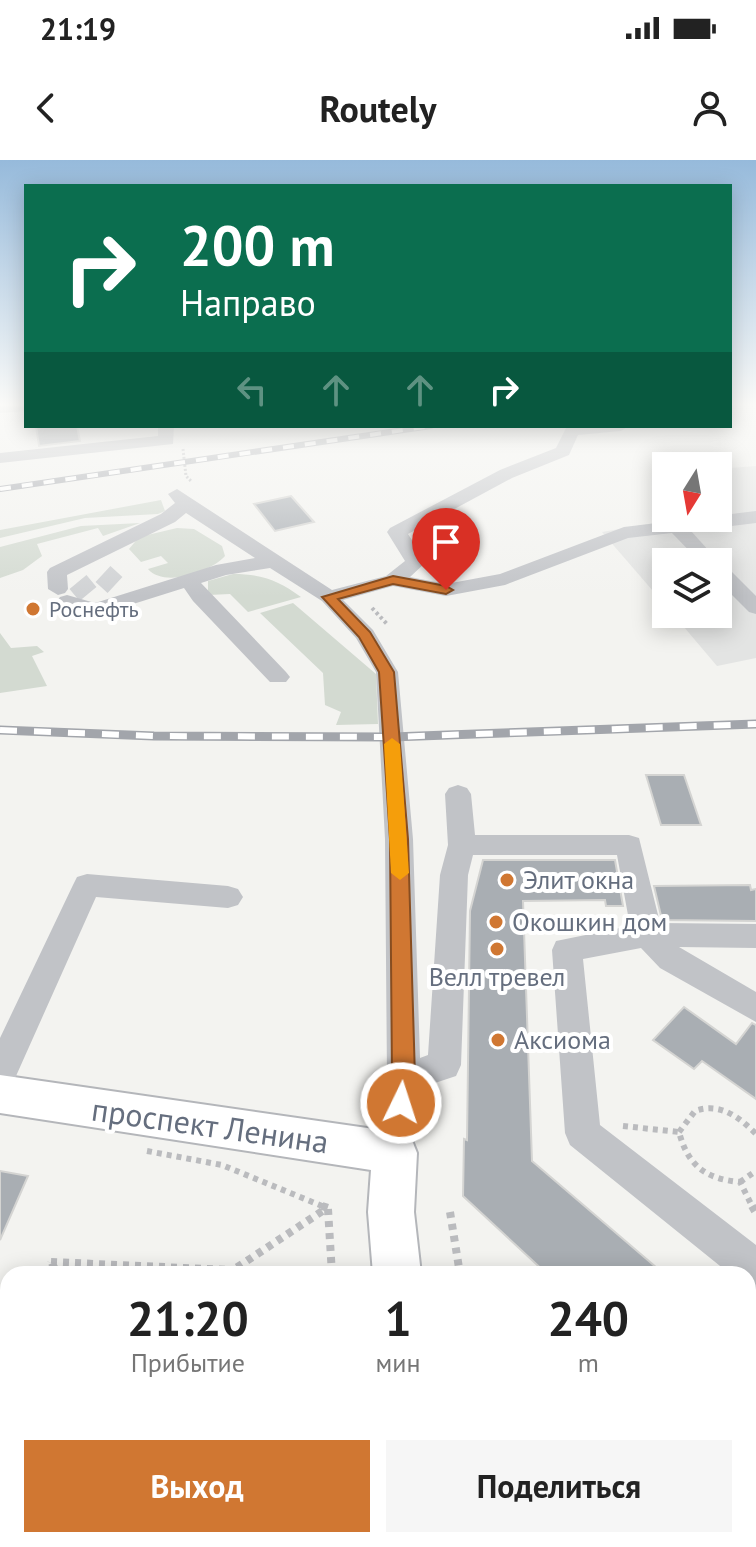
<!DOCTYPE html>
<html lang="ru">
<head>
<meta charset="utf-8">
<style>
	body { margin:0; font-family:"PT Sans",sans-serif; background:#f6f6f6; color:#222; height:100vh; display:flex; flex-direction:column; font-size:30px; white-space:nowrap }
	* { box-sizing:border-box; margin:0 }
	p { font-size:26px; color:#767676 }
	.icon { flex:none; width:44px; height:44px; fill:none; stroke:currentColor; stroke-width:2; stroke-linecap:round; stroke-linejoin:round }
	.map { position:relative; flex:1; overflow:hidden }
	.sheet { position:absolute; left:0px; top:1106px; width:756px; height:282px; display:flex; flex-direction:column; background:#fff; border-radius:24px 24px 0 0; box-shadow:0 4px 20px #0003 }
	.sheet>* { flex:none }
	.top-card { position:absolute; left:24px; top:24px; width:708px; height:244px; border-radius:0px; box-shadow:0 4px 20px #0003; background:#0b6e4f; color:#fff; overflow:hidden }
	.needle { width:52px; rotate:191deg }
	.fabs { position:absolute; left:652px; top:292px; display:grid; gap:16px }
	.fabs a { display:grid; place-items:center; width:80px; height:80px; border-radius:0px; background:#fff; box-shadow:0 4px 20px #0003; font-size:40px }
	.pin { position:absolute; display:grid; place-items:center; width:68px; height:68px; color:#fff; margin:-82px -34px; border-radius:50% 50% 50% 0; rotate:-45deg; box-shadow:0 0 8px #0007 }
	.pin .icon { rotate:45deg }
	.me { position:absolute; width:88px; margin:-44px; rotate:4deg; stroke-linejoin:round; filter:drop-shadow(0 0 6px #0008) }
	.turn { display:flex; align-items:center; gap:28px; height:168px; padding:0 24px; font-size:36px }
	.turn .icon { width:104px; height:104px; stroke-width:2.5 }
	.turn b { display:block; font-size:56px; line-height:68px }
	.lanes { display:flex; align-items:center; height:76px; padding:0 24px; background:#0003; justify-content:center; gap:40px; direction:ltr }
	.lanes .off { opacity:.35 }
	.eta { display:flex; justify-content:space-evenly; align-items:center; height:136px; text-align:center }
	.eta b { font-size:48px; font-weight:700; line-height:56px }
	.action { display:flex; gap:16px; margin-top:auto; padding:16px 24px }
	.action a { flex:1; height:92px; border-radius:0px; background:#d07732; color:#fff; font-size:32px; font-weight:700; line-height:92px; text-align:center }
	.action a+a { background:#f6f6f6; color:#222 }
	.status { display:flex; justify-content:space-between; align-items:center; height:56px; padding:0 40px; background:#fff; direction:ltr }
	.status svg { height:22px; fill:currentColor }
	header { display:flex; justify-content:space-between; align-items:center; height:104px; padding:0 24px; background:#fff; font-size:36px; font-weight:700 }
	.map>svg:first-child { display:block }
	.built { fill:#e3e4e3 }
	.green { fill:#d3dad1 }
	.building { fill:#a9aeb3; stroke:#d4d4d2; stroke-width:2 }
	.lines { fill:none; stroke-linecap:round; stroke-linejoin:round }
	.minor-tunnel { stroke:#d0d2d4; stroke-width:22; stroke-dasharray:22 11; stroke-linecap:butt }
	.major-casing { stroke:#b4b6ba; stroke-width:4 }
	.path-far3 { stroke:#babbbe; stroke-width:3; stroke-dasharray:2 2; stroke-linecap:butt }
	.path-far2 { stroke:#babbbe; stroke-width:4; stroke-dasharray:3 3; stroke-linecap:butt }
	.path-far1 { stroke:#babbbe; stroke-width:6; stroke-dasharray:5 5; stroke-linecap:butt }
	.path { stroke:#babbbe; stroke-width:8; stroke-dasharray:6 6; stroke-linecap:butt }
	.minor { fill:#c1c3c7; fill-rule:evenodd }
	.major { fill:#fff; fill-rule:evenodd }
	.rail-far1-casing { stroke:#a2a5ab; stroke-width:6 }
	.rail-casing { stroke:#a2a5ab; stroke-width:9 }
	.rail-far1 { stroke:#fff; stroke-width:4; stroke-dasharray:11; stroke-linecap:butt }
	.rail { stroke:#fff; stroke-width:6; stroke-dasharray:17; stroke-linecap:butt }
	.route { fill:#d07732; stroke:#874d20; stroke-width:2 }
	.slow { fill:#f59e0b }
	.poi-dot { fill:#d07732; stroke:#fff; stroke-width:3 }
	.labels { text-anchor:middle; stroke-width:8; stroke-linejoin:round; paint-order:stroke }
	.far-poi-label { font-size:22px; fill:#656e7e; stroke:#fff; text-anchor:start }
	.poi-label { font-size:26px; fill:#656e7e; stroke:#fff; text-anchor:start }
	.near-street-label { font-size:32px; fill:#656e7e; stroke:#fff }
</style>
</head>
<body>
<div class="status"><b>21:19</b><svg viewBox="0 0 49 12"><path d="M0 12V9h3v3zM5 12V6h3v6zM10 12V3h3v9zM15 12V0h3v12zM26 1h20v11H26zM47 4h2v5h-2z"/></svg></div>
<header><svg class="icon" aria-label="back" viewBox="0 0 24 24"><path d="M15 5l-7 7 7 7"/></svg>Routely<svg class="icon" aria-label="person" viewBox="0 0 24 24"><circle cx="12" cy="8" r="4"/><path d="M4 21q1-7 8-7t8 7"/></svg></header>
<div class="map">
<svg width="756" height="1387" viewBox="0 0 756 1387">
	<rect width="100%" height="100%" fill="#f3f3f0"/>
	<!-- built -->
	<path class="built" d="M756 306V498L717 506 673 454H718V402H666V446L602 372 684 358H718V309Z"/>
	<!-- green -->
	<path class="green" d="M161 340 165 351 158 354 85 358 0 378V370Z
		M140 363 103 376 98 368 37 384 42 396 23 410 0 418V387L81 366Z
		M177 368 194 369 222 386 225 396C211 412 164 428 148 409L168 403 161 396 141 402 129 389 139 377Z
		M233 414C262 414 278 420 301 437L248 452 230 434 208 435V421Z
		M293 443 376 514 378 564 336 565 341 552 325 545 323 513 260 453Z
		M0 473 11 488 37 486 44 492 32 496 47 526 0 533Z"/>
	<!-- building -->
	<path class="building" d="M36 266H77L80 281 39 286Z
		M291 336 314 362 275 371 254 344Z
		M646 615H684L701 665H661Z
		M483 700H615L623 746H606L605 740 523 741 532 1001 664 1114H547L463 1036 464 979 467 980 470 751Z
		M750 725 751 730 756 729V761L662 760 654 726Z
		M684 847 736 884 752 863 756 865V939L702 901 694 909 653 880Z
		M0 1011 28 1016 0 1080Z"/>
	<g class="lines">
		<!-- minor-tunnel -->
		<path class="minor-tunnel" d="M103 414 115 425
			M78 422 88 434"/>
		<!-- major casing -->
		<g class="major-casing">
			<path id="major" d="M0 915 395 972 411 978 417 993 414 1052 421 1114H373L368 1052 371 1010 0 953Z
				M400 1380H458L459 1387H401Z
				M496 1380H557L560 1387H499Z"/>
		</g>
		<!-- path-far3 -->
		<path class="path-far3" d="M183 289 186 316 191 321"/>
		<!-- path-far2 -->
		<path class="path-far2" d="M372 448 387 464"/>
		<!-- path-far1 -->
		<path class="path-far1" d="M623 966 679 972C688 1006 706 1019 740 1022L753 1048
			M679 972 695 951C720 942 739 957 756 974
			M147 991 222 1005 327 1048
			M740 1022 756 1011"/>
		<!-- path -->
		<path class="path" d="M322 1046 328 1048
			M752 1046 756 1053
			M328 1049 332 1114
			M450 1052 460 1114
			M51 1102 229 1110
			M52 1103 57 1114
			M46 1114 51 1103
			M227 1114 327 1048
			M0 1210 8 1193
			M0 1316 8 1318
			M0 1365 8 1359
			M196 1380 216 1387
			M621 1380 632 1387
			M709 1380 719 1387
			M89 1387 91 1380
			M129 1387 132 1380
			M297 1387 298 1380"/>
		<!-- minor -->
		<path class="minor" d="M0 243H26V251L0 253Z
			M158 266H174L173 284 0 303V293L158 276Z
			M572 266H629L621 271 578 275 569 295 512 318 408 374 426 402 410 417 446 424 500 414 624 367 756 351V363L691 371 720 403 725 405 756 436V454L749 452 718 421V402H700L672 373 628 378 505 425 446 436 393 426 343 440 373 470 398 512 413 679 420 898 428 895 440 715 448 685 445 634 449 628 458 625 467 628 471 634 475 675H629L639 678 660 763 756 764V788L679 787 756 832V862L660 808 641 788 583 799 600 965 756 1085V1130L748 1126V1114H730L570 985 565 973 552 790 556 781 630 766 617 695H473L468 715 461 905 456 916 420 928 413 993 408 1005 395 1010 382 1005 377 993 387 918 385 679 376 512 356 478 322 441 270 408 226 415 201 423 286 512 290 517 286 522H270L193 441 184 428 95 456 60 445 57 441 60 437 67 435 95 443 216 405 255 398 186 353 175 362 67 415 68 429 65 433 58 435 48 429 47 412 50 408 161 354 175 343 168 334 177 329 332 430 386 416 405 401 387 372 390 368 500 310 556 288 566 268Z
			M87 714 228 726 238 729 243 737 238 745 228 748 96 737 12 925 0 929V878L73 725 77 717Z"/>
		<!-- major -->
		<use href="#major" class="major"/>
		<!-- rail-far1 casing -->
		<g class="rail-far1-casing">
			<path id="rail-far1" d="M0 329 431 266"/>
		</g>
		<!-- rail casing -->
		<g class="rail-casing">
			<path id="rail" d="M0 570 154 576 392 577 756 564"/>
		</g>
		<!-- rail-far1 -->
		<use href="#rail-far1" class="rail-far1"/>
		<!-- rail -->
		<use href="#rail" class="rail"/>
	</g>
	<!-- sky -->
	<linearGradient id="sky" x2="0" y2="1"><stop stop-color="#96badb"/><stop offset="0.56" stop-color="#fafaf8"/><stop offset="1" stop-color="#fafaf8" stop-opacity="0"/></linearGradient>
	<rect width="756" height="437" fill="url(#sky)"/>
	<!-- route -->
	<path class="route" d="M393 416 446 426 453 430 446 434 393 424 338 439 370 472 394 512 408 679 415 918 409 950 401 953 393 950 389 943 392 918 390 679 379 512 359 477 322 437Z"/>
	<!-- slow -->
	<path class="slow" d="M392 578 400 584 409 713 400 720 391 713 384 584Z"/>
	<!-- markers -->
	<g class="poi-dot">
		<circle cx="33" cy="449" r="8"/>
		<circle cx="507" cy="720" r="8"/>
		<circle cx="496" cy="762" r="8"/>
		<circle cx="497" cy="789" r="8"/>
		<circle cx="498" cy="880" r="8"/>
	</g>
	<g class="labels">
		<!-- far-poi labels -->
		<g class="far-poi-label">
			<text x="49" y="457">Роснефть</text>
		</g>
		<!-- poi labels -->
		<g class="poi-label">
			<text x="523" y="729">Элит окна</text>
			<text x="512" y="771">Окошкин дом</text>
			<text x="497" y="826" text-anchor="middle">Велл тревел</text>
			<text x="514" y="889">Аксиома</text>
		</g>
		<!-- near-street labels -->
		<g class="near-street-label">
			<text transform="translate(210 966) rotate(8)" y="11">проспект Ленина</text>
		</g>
	</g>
</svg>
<div class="fabs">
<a><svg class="needle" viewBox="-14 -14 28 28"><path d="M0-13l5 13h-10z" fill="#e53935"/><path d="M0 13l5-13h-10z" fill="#767676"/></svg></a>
<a><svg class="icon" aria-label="layers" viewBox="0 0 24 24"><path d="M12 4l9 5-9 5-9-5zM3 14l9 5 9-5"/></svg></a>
</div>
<div class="pin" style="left:446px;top:430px;background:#d93025"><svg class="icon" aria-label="arrive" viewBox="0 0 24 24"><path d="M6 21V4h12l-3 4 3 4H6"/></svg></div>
<svg class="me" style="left:401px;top:943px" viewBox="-20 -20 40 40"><circle r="17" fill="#d07732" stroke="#fff" stroke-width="3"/><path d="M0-11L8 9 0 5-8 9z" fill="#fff"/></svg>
<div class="top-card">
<div class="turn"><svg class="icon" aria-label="right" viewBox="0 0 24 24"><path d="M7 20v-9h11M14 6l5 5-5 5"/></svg><div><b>200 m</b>Направо</div></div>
<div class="lanes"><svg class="icon off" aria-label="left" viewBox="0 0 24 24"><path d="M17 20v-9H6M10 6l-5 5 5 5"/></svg><svg class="icon off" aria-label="ahead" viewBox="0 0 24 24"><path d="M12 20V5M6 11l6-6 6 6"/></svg><svg class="icon off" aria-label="ahead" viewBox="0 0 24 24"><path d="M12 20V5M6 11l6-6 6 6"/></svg><svg class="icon" aria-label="right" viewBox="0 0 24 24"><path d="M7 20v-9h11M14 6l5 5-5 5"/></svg></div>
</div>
<section class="sheet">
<div class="eta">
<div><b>21:20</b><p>Прибытие</p></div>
<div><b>1</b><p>мин</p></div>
<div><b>240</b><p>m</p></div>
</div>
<div class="action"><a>Выход</a><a>Поделиться</a></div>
</section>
</div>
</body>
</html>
